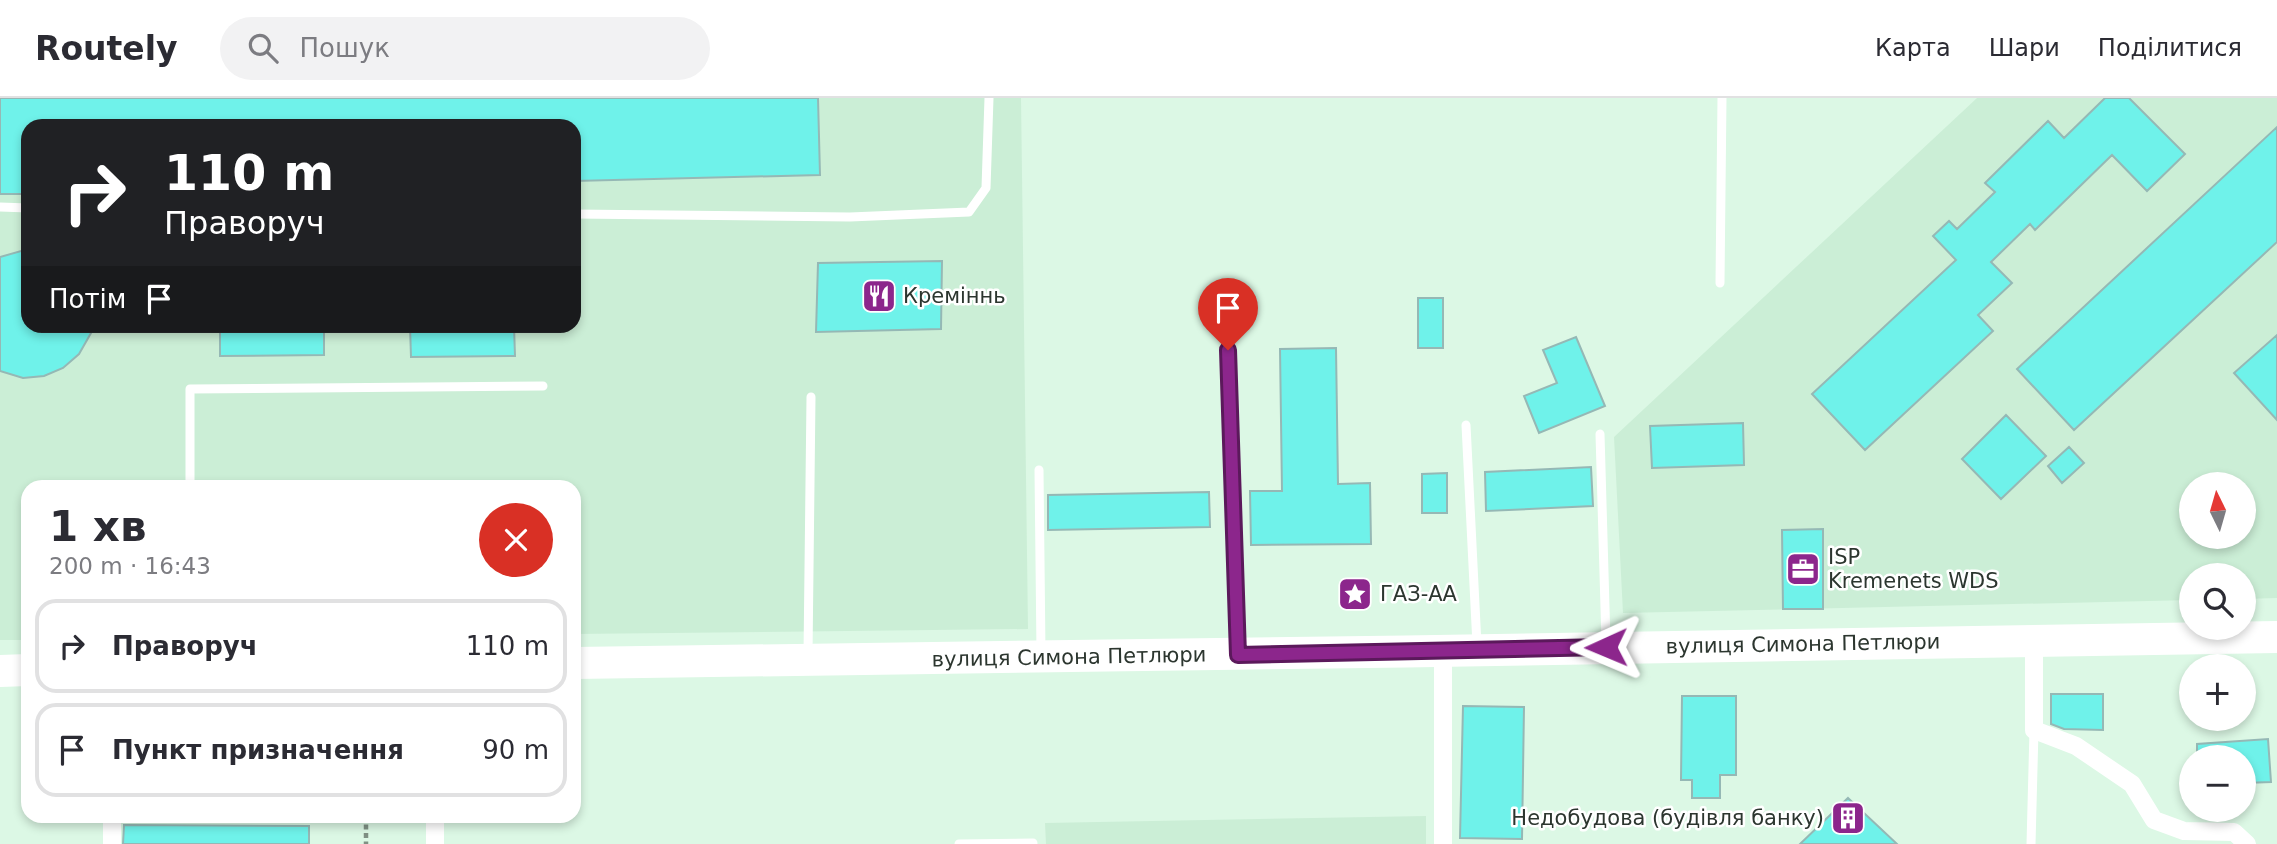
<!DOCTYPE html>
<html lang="uk">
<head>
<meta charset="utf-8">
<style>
	body { margin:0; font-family:"DejaVu Sans",sans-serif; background:#f2f2f3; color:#2b2b33; height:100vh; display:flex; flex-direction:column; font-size:26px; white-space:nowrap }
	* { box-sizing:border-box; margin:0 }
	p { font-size:23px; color:#7c7c81 }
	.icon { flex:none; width:38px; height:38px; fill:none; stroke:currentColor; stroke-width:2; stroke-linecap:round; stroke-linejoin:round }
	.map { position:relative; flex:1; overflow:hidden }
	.side { position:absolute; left:21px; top:382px; width:560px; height:343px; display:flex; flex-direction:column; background:#fff; border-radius:21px; box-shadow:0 4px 10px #0003 }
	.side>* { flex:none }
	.guide { position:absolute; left:21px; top:21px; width:560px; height:214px; border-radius:21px; box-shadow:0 4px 10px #0003; background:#202124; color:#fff; overflow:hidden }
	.needle { width:46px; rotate:355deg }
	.buttons { position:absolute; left:2179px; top:374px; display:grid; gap:14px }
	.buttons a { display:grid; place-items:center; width:77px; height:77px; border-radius:50%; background:#fff; box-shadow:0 4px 10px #0003; font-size:35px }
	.pin { position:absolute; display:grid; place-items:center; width:60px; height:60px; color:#fff; margin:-72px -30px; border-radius:50% 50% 50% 0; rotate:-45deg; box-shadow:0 0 7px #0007 }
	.pin .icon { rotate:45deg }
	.me { position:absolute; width:77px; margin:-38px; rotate:269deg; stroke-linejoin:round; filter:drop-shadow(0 0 5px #0008) }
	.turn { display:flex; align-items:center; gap:24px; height:147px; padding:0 28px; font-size:32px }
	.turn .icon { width:91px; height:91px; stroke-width:2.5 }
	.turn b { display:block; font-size:49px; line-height:60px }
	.then { display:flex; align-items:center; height:66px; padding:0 28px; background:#0003; gap:14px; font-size:26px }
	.round { display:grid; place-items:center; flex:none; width:74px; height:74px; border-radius:37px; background:#f2f2f3 }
	.headline { display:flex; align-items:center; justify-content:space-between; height:119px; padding:0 28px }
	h1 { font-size:42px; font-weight:800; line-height:52px }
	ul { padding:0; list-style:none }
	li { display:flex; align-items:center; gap:21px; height:94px; margin:0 14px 10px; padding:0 14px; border:4px solid #e1e1e2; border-radius:21px }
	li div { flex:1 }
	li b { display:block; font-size:26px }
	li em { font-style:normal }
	header { display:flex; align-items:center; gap:42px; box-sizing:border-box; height:98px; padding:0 35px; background:#fff; border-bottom:2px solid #e1e1e2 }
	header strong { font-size:33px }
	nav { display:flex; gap:38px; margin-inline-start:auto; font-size:24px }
	.search { width:490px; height:63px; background:#f2f2f3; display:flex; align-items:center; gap:18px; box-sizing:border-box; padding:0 24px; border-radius:38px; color:#7c7c81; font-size:26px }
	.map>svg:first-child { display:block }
	.built { fill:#cbeed6; fill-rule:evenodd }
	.building { fill:#6ff2ea; stroke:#95b8b5; stroke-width:2 }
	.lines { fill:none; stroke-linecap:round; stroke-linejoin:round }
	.path { stroke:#7f9184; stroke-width:4.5; stroke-dasharray:5 3.5; stroke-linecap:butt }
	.lane { stroke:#fff; stroke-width:9 }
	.street { stroke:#fff; stroke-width:18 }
	.highway { stroke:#fff; stroke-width:32 }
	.route-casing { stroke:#5b195b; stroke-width:18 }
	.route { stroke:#8c268c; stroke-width:12 }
	.labels { text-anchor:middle; stroke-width:5; stroke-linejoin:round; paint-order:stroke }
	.poi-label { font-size:21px; fill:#2c362f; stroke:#fff; text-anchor:start }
	.street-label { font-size:21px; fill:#2c362f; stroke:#fff }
</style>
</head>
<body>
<header>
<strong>Routely</strong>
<div class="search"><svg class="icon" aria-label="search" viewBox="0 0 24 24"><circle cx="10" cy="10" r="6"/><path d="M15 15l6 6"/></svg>Пошук</div>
<nav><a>Карта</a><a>Шари</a><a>Поділитися</a></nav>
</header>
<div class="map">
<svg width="2277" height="746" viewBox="0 0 2277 746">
	<rect width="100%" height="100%" fill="#dcf8e5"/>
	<!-- built -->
	<path class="built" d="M0 0H1021L1028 531 574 536V388H28V542H0ZM28 28H574V228H28Z
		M1977 0H2277V500L2244 501V478H2191V502L1623 515 1614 339ZM2191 387H2244V439H2191Z
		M1426 718V746H1046L1045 725Z"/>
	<!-- building -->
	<path class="building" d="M0 0H818L820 77 574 83V28H28V96H0Z
		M2105 0H2129L2185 56 2147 93 2112 57 2035 132 2030 126 1991 164 2012 185 1978 217 1993 233 1865 352 1812 296 1956 162 1933 138 1949 123 1957 131 1995 94 1985 85 2048 23 2064 40Z
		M2277 29V144L2074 332 2017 271Z
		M28 151V228H95L79 256 63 270 44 278 23 280 0 273V159Z
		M942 163 941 231 816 234 818 165Z
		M1418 200H1443V250H1418Z
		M220 228H324V257L220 258Z
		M410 228H514L515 258 411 259Z
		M2277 237V322L2234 275Z
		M1576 239 1605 308 1539 335 1524 298 1557 285 1543 252Z
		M1336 250 1338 386 1370 385 1371 446 1251 447 1250 393H1282L1280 251Z
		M2006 317 2046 358 2001 401 1962 361Z
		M1743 325 1744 367 1652 370 1650 328Z
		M2069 349 2084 365 2062 385 2048 368Z
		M1591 369 1593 408 1486 413 1485 374Z
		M1447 375V415H1422V376Z
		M1209 394 1210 429 1048 432V397Z
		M1823 431V511H1783L1782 432Z
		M2051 596H2103V632L2064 631 2051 626Z
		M1682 598H1736V677H1720V700H1692V682H1681Z
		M1463 608 1524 609 1522 741 1460 740Z
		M2268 641 2271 684 2244 685V660H2197V646Z
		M1848 700 1897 746H1800Z
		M124 727 309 728V746H123Z"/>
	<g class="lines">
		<!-- path -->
		<path class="path" d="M366 718V746"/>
		<!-- lane -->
		<path class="lane" d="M0 109 28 110
			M574 116 850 119 969 114 986 90 989 0
			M1720 185 1722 0
			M1228 252 1237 551
			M1466 327 1477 547
			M1600 336 1606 544
			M1039 372 1041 554
			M190 388V291L543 288
			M808 557 811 299
			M959 746 1033 745
			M2031 746 2034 632"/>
		<!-- street -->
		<path class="street" d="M2034 543V632L2076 648 2132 686 2154 722 2184 733 2234 734 2247 746
			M1443 554V746
			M112 718V746
			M435 718V746"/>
		<!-- highway -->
		<path class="highway" d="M574 565C1142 558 1709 549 2277 539
			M0 573 28 572"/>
	</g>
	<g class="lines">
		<!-- route casing -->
		<g class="route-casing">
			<path id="route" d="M1228 252 1238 557 1606 549"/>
		</g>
		<!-- route -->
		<use href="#route" class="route"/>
	</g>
	<!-- icons -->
	<defs>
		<g id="restaurant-square" transform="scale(1.75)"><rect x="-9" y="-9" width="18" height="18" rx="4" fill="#8c268c" stroke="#fff"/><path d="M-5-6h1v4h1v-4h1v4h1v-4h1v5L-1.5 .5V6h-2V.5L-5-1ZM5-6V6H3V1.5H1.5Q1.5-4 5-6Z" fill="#fff"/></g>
		<g id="office-square" transform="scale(1.75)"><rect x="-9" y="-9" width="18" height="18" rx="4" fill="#8c268c" stroke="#fff"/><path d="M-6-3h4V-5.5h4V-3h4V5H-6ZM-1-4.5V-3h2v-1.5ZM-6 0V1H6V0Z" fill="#fff"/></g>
		<g id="sight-square" transform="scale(1.75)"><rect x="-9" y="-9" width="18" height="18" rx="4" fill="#8c268c" stroke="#fff"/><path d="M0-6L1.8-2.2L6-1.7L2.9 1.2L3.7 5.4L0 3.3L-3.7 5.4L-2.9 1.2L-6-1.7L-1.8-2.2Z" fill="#fff"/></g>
		<g id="building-square" transform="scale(1.75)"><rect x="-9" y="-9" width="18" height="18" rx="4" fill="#8c268c" stroke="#fff"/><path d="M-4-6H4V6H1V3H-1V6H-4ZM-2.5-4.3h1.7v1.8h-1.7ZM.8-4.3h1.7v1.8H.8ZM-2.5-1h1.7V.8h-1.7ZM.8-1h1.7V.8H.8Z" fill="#fff"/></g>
	</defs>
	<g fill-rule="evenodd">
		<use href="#restaurant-square" x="879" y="198"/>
		<use href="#office-square" x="1803" y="471"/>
		<use href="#sight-square" x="1355" y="496"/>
		<use href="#building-square" x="1848" y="720"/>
	</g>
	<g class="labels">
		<!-- poi labels -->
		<g class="poi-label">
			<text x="903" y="205">Креміннь</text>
			<text x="1828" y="466">ISP<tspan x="1828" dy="24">Kremenets WDS</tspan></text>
			<text x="1380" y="503">ГАЗ-АА</text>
			<text x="1824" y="727" text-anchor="end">Недобудова (будівля банку)</text>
		</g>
		<!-- street labels -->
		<g class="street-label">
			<text transform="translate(1803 546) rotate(-1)" y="7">вулиця Симона Петлюри</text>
			<text transform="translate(1069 559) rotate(-1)" y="7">вулиця Симона Петлюри</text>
		</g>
	</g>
</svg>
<div class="buttons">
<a><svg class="needle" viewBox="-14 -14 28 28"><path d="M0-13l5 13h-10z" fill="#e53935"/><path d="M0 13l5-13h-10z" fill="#7c7c81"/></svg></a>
<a><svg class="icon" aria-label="search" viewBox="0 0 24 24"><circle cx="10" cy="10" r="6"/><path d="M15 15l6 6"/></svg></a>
<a>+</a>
<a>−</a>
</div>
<div class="pin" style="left:1228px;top:252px;background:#d93025"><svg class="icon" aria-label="arrive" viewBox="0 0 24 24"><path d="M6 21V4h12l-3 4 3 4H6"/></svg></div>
<svg class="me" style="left:1606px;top:549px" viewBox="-20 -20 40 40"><path d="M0-17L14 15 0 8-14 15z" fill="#8c268c" stroke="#fff" stroke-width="4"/></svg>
<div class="guide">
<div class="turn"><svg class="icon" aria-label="right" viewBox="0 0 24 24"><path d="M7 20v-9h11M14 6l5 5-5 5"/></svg><div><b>110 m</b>Праворуч</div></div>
<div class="then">Потім<svg class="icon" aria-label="arrive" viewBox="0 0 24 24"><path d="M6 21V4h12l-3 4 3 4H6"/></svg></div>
</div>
<section class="side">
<div class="headline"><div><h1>1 хв</h1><p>200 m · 16:43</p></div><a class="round" style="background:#d93025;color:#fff"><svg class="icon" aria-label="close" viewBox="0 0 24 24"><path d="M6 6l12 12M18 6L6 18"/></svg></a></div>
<ul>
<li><svg class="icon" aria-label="right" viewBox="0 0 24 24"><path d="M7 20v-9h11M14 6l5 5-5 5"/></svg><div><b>Праворуч</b></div><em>110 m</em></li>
<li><svg class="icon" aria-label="arrive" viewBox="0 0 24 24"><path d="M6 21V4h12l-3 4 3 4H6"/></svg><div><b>Пункт призначення</b></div><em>90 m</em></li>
</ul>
</section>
</div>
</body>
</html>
